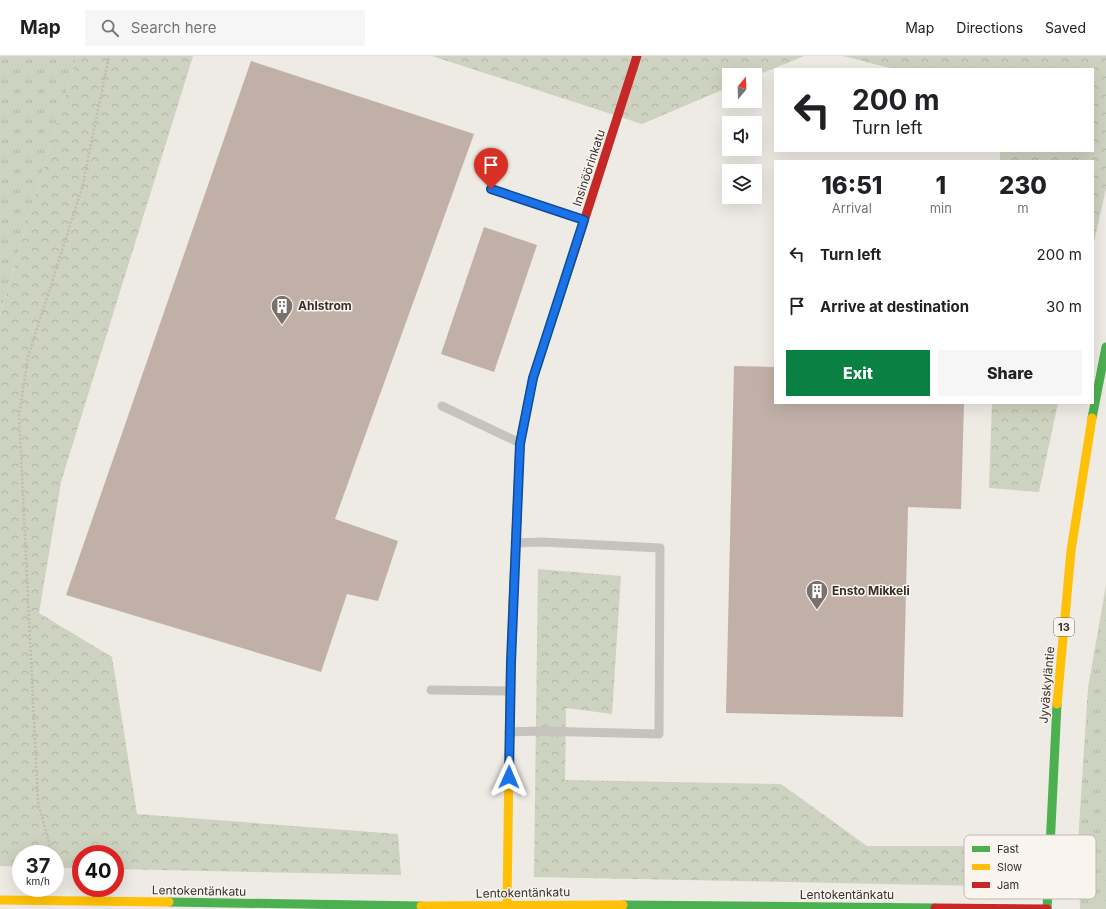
<!DOCTYPE html>
<html lang="en">
<head>
<meta charset="utf-8">
<style>
	body { margin:0; font-family:Inter,sans-serif; background:#f6f6f6; color:#202124; height:100vh; display:flex; flex-direction:column; font-size:15px; white-space:nowrap }
	* { box-sizing:border-box; margin:0 }
	p { font-size:13px; color:#757577 }
	.icon { flex:none; width:22px; height:22px; fill:none; stroke:currentColor; stroke-width:2; stroke-linecap:round; stroke-linejoin:round }
	.map { position:relative; flex:1; overflow:hidden }
	.panel { position:absolute; left:774px; top:104px; width:320px; height:244px; display:flex; flex-direction:column; background:#fff; border-radius:0px; box-shadow:0 4px 16px #0002 }
	.panel>* { flex:none }
	.top-card { position:absolute; left:774px; top:12px; width:320px; height:84px; border-radius:0px; box-shadow:0 4px 16px #0002; background:#fff; color:#202124; overflow:hidden }
	.needle { width:26px; rotate:19deg }
	.tools { position:absolute; left:722px; top:12px; display:grid; gap:8px }
	.tools a { display:grid; place-items:center; width:40px; height:40px; border-radius:0px; background:#fff; box-shadow:0 4px 16px #0002; font-size:20px }
	.speed { position:absolute; left:12px; top:789px; display:flex; gap:8px; font-size:20px; font-weight:700; text-align:center }
	.speed>* { display:grid; place-content:center; width:52px; height:52px; border-radius:50%; background:#fff; box-shadow:0 4px 16px #0002; line-height:1 }
	.speed small { font-size:10px; font-weight:400 }
	.speed .limit { border:6px solid #d22; background:#fff; color:#111 }
	.pin { position:absolute; display:grid; place-items:center; width:34px; height:34px; color:#fff; margin:-41px -17px; border-radius:50% 50% 50% 0; rotate:-45deg; box-shadow:0 0 4px #0007 }
	.pin .icon { rotate:45deg }
	.me { position:absolute; width:44px; margin:-22px; rotate:1deg; stroke-linejoin:round; filter:drop-shadow(0 0 3px #0008) }
	.turn { display:flex; align-items:center; gap:14px; height:84px; padding:0 12px; font-size:18px }
	.turn .icon { width:52px; height:52px; stroke-width:2.5 }
	.turn b { display:block; font-size:28px; line-height:34px }
	.eta { display:flex; justify-content:space-evenly; align-items:center; height:68px; text-align:center }
	.eta b { font-size:24px; font-weight:800; line-height:28px }
	.action { display:flex; gap:8px; margin-top:auto; padding:8px 12px }
	.action a { flex:1; height:46px; border-radius:0px; background:#0b8043; color:#fff; font-size:16px; font-weight:800; line-height:46px; text-align:center }
	.action a+a { background:#f6f6f6; color:#202124 }
	ul { padding:0; list-style:none }
	li { display:flex; align-items:center; gap:12px; height:52px; padding:0 12px }
	li div { flex:1 }
	li b { display:block; font-size:15px }
	li em { font-style:normal }
	header { display:flex; align-items:center; gap:24px; box-sizing:border-box; height:56px; padding:0 20px; background:#fff; border-bottom:1px solid #e0e0e0 }
	header strong { font-size:19px }
	nav { display:flex; gap:22px; margin-inline-start:auto; font-size:14px }
	.search { width:280px; height:36px; background:#f6f6f6; display:flex; align-items:center; gap:10px; box-sizing:border-box; padding:0 14px; border-radius:0px; color:#757577; font-size:15px }
	.map>svg:first-child { display:block }
	.grass { fill:url(#grass-tufts) }
	.forest { fill:url(#forest-crowns) }
	.building { fill:#c0b0a8 }
	.lines { fill:none; stroke-linecap:round; stroke-linejoin:round }
	.path { stroke:#bfbbb6; stroke-width:2.5; stroke-dasharray:2 2; stroke-linecap:butt }
	.lane { stroke:#c6c2bd; stroke-width:9 }
	.fast { stroke:#4caf50; stroke-width:9 }
	.slow { stroke:#ffc107; stroke-width:9 }
	.jam { stroke:#c62828; stroke-width:9 }
	.route-casing { stroke:#114b97; stroke-width:10 }
	.route { stroke:#1a73e8; stroke-width:7 }
	.labels { text-anchor:middle; stroke-width:3; stroke-linejoin:round; paint-order:stroke }
	.shield { fill:#f9f4ed; stroke:#726b65; stroke-width:1 }
	.shield-label { font-size:11px; font-weight:bold; fill:#38302b }
	.street-label { font-size:12px; fill:#38302b; stroke:#f9f4ed }
	.poi-label { font-size:12px; font-weight:bold; fill:#38302b; stroke:#f9f4ed; text-anchor:start }
	.key { fill:#f9f4ed; stroke:#bfb9b3; stroke-width:1 }
	.key-label { font-size:11px; fill:#38302b }
</style>
</head>
<body>
<header>
<strong>Map</strong>
<div class="search"><svg class="icon" aria-label="search" viewBox="0 0 24 24"><circle cx="10" cy="10" r="6"/><path d="M15 15l6 6"/></svg>Search here</div>
<nav><a>Map</a><a>Directions</a><a>Saved</a></nav>
</header>
<div class="map">
<svg width="1106" height="853" viewBox="0 0 1106 853">
	<defs>
		<pattern id="grass-tufts" width="24" height="20" patternUnits="userSpaceOnUse"><rect width="24" height="20" fill="#ced2c0"/><path d="M3 7l-1-3M5 7V3M7 7l1-3M15 17l-1-3M17 17v-4M19 17l1-3" fill="none" stroke="#b2b5a5"/></pattern>
		<pattern id="forest-crowns" width="20" height="18" patternUnits="userSpaceOnUse"><rect width="20" height="18" fill="#ced2c0"/><path d="M2 6a3 3 0 1 1 6 0M12 15a3 3 0 1 1 6 0" fill="none" stroke="#b2b5a5"/></pattern>
	</defs>
	<rect width="100%" height="100%" fill="#eeeae4"/>
	<!-- grass -->
	<path class="grass" d="M0 0H77L0 259Z
		M1106 529V853H1080L1078 786 1088 632Z"/>
	<!-- forest -->
	<path class="forest" d="M77 0H193L61 426 39 557 112 601 137 758 398 778 401 819 115 813V798H81V812H55V798H21V811L0 810V259Z
		M432 0H804L755 20V19H729V31L642 68Z
		M843 0H1106V132L1093 191V105H1000V95H1093V13H894Z
		M992 347H1058L1039 436 989 432Z
		M538 513 621 520 612 658 566 652 565 724 781 728 867 790H983L982 830 534 821Z"/>
	<!-- building -->
	<path class="building" d="M251 5 474 78 335 463 398 485 378 545 347 538 321 616 66 539Z
		M484 171 537 189 494 316 441 298Z
		M734 310 775 311V347H964L961 453 908 451 903 661 726 657Z"/>
	<g class="lines">
		<!-- path -->
		<path class="path" d="M52 798 38 746 19 359 28 301 82 132 109 0
			M55 811 58 826"/>
		<!-- lane -->
		<path class="lane" d="M491 133 584 164
			M442 350 520 387
			M431 634 510 635
			M509 676 538 675 659 678 660 492 542 486 515 487"/>
		<!-- fast -->
		<path class="fast" d="M1092 362 1106 291
			M513 550 520 387 533 322 570 209
			M169 846 421 850
			M623 849 935 852
			M1047 853 1057 648"/>
		<!-- slow -->
		<path class="slow" d="M1057 648 1071 495 1092 362
			M0 844 169 846
			M507 848 510 635 513 550
			M421 850 623 849"/>
		<!-- jam -->
		<path class="jam" d="M570 209 637 0
			M935 852 1047 853"/>
	</g>
	<g class="lines">
		<!-- route casing -->
		<g class="route-casing">
			<path id="route" d="M491 133 584 164 533 322 520 388 511 606 509 721"/>
		</g>
		<!-- route -->
		<use href="#route" class="route"/>
	</g>
	<!-- icons -->
	<defs>
		<g id="building-pin" transform="scale(1.15)"><path d="M0 17L-7.5 6A9.5 9.5 0 1 1 7.5 6Z" fill="#78716c" stroke="#f9f4ed"/><path d="M-4-6H4V6H1V3H-1V6H-4ZM-2.5-4.3h1.7v1.8h-1.7ZM.8-4.3h1.7v1.8H.8ZM-2.5-1h1.7V.8h-1.7ZM.8-1h1.7V.8H.8Z" fill="#fff"/></g>
	</defs>
	<g fill-rule="evenodd">
		<use href="#building-pin" x="282" y="250"/>
		<use href="#building-pin" x="817" y="535"/>
	</g>
	<g class="labels">
		<!-- shield labels -->
		<rect class="shield" x="1054" y="562" width="20" height="18" rx="3"/>
		<g class="shield-label">
			<text x="1064" y="575">13</text>
		</g>
		<!-- street labels -->
		<g class="street-label">
			<text transform="translate(589 112) rotate(-72)" y="4">Insinöörinkatu</text>
			<text transform="translate(1047 629) rotate(-85)" y="4">Jyväskyläntie</text>
			<text transform="translate(199 835) rotate(1)" y="4">Lentokentänkatu</text>
			<text transform="translate(523 837) rotate(-1)" y="4">Lentokentänkatu</text>
			<text x="847" y="843">Lentokentänkatu</text>
		</g>
		<!-- poi labels -->
		<g class="poi-label">
			<text x="298" y="254">Ahlstrom</text>
			<text x="832" y="539">Ensto Mikkeli</text>
		</g>
	</g>
	<!-- legend -->
	<rect x="964" y="779" width="132" height="64" rx="6" class="key"/>
	<rect x="972" y="790" width="18" height="6" fill="#4caf50"/>
	<rect x="972" y="808" width="18" height="6" fill="#ffc107"/>
	<rect x="972" y="826" width="18" height="6" fill="#c62828"/>
	<g class="key-label">
		<text x="997" y="797">Fast</text>
		<text x="997" y="815">Slow</text>
		<text x="997" y="833">Jam</text>
	</g>
</svg>
<div class="tools">
<a><svg class="needle" viewBox="-14 -14 28 28"><path d="M0-13l5 13h-10z" fill="#e53935"/><path d="M0 13l5-13h-10z" fill="#757577"/></svg></a>
<a><svg class="icon" aria-label="sound" viewBox="0 0 24 24"><path d="M4 9h4l5-4v14l-5-4H4zM17 9q2 3 0 6"/></svg></a>
<a><svg class="icon" aria-label="layers" viewBox="0 0 24 24"><path d="M12 4l9 5-9 5-9-5zM3 14l9 5 9-5"/></svg></a>
</div>
<div class="speed"><div>37<small>km/h</small></div><div class="limit">40</div></div>
<div class="pin" style="left:491px;top:133px;background:#d93025"><svg class="icon" aria-label="arrive" viewBox="0 0 24 24"><path d="M6 21V4h12l-3 4 3 4H6"/></svg></div>
<svg class="me" style="left:509px;top:721px" viewBox="-20 -20 40 40"><path d="M0-17L14 15 0 8-14 15z" fill="#1a73e8" stroke="#fff" stroke-width="4"/></svg>
<div class="top-card">
<div class="turn"><svg class="icon" aria-label="left" viewBox="0 0 24 24"><path d="M17 20v-9H6M10 6l-5 5 5 5"/></svg><div><b>200 m</b>Turn left</div></div>
</div>
<section class="panel">
<div class="eta">
<div><b>16:51</b><p>Arrival</p></div>
<div><b>1</b><p>min</p></div>
<div><b>230</b><p>m</p></div>
</div>
<ul>
<li><svg class="icon" aria-label="left" viewBox="0 0 24 24"><path d="M17 20v-9H6M10 6l-5 5 5 5"/></svg><div><b>Turn left</b></div><em>200 m</em></li>
<li><svg class="icon" aria-label="arrive" viewBox="0 0 24 24"><path d="M6 21V4h12l-3 4 3 4H6"/></svg><div><b>Arrive at destination</b></div><em>30 m</em></li>
</ul>
<div class="action"><a>Exit</a><a>Share</a></div>
</section>
</div>
</body>
</html>
